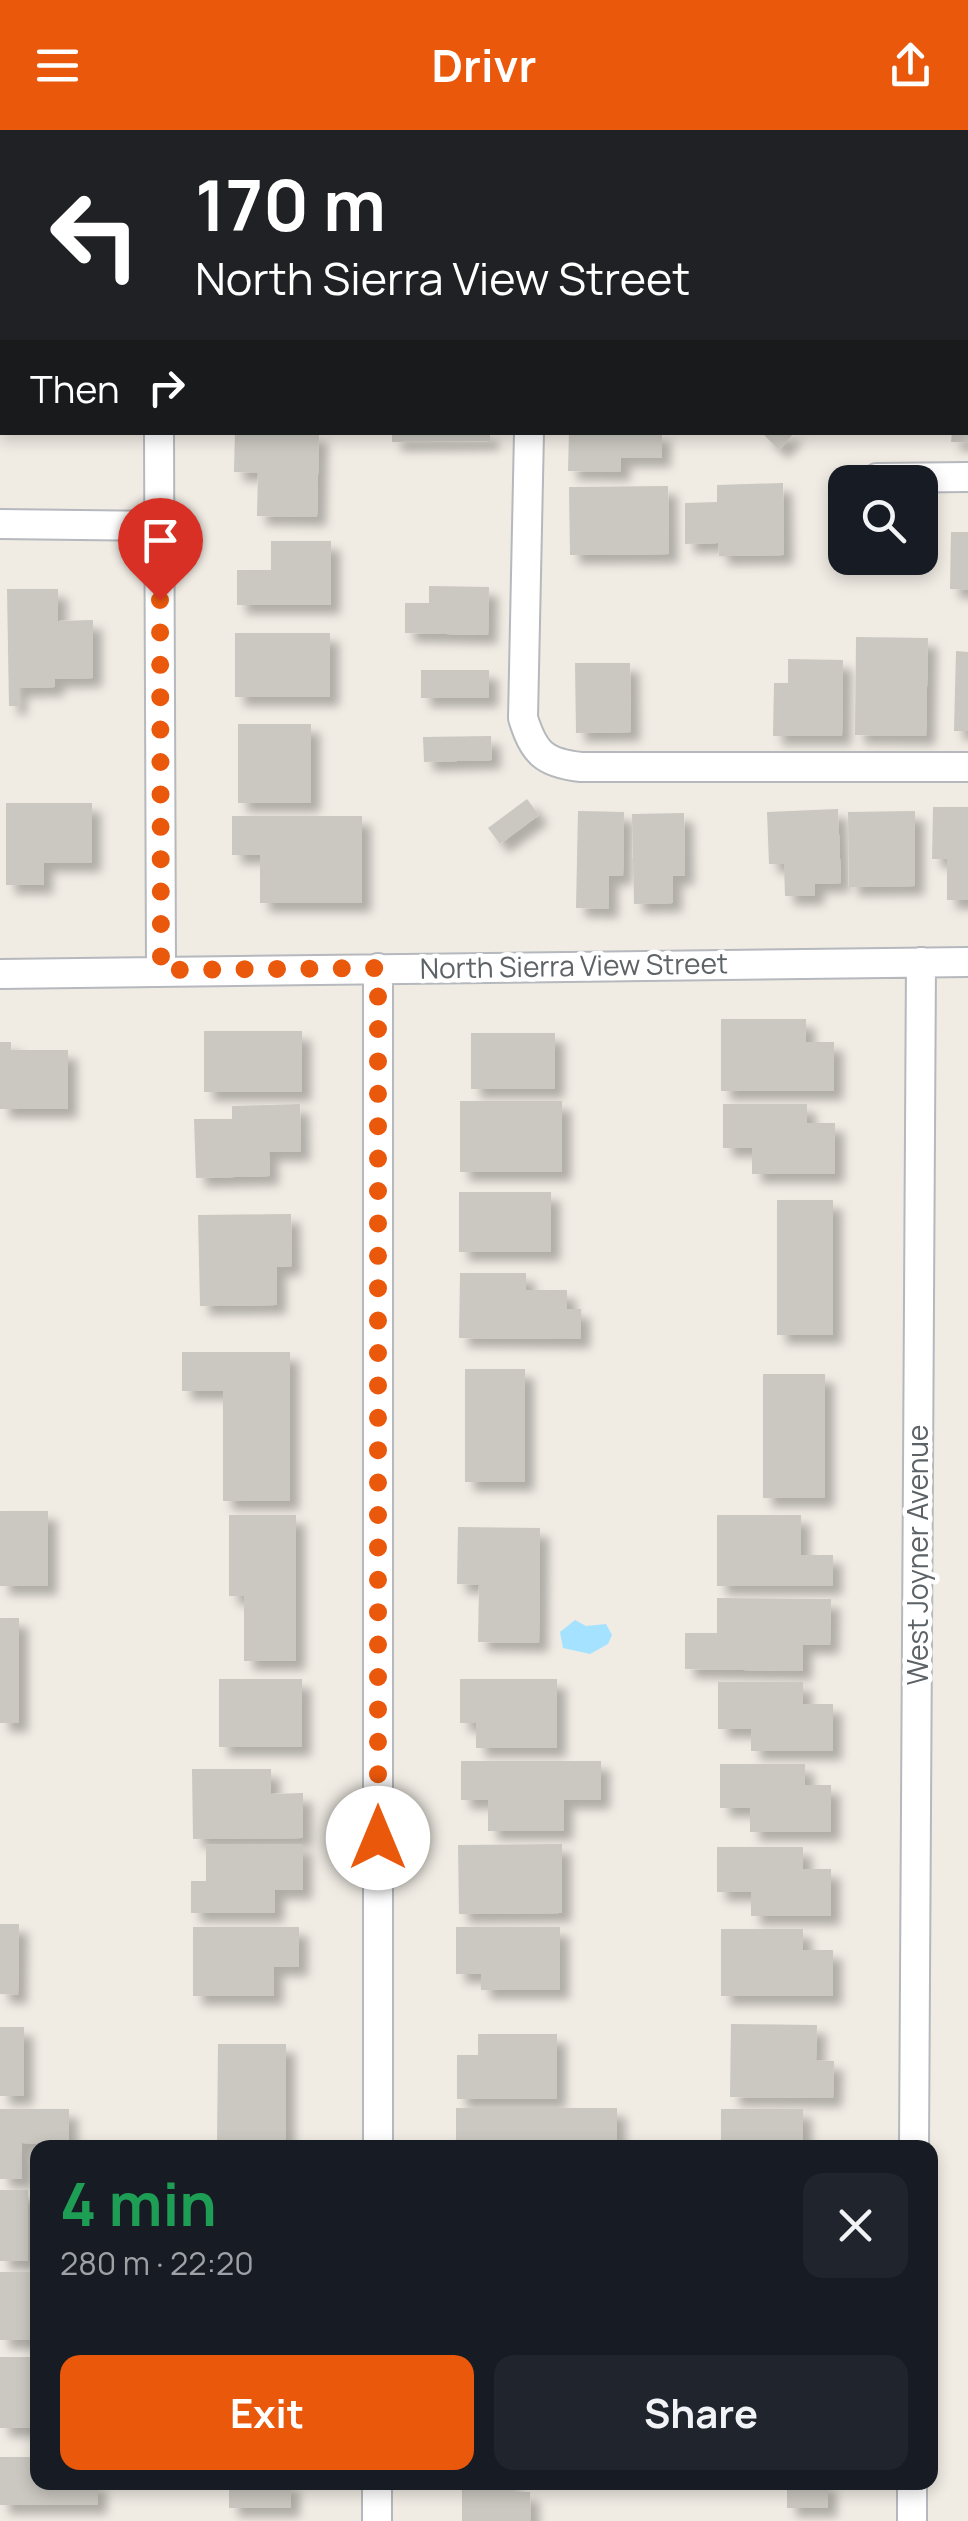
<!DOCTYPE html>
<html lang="en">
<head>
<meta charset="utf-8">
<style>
	body { margin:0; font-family:Manrope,sans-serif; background:#20242c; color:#f1f3f6; height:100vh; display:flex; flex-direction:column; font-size:38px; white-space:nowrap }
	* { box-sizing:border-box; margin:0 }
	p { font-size:32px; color:#9ea1a6 }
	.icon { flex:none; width:55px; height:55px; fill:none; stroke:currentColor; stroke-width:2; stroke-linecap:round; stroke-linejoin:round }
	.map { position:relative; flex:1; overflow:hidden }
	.sheet { position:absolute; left:30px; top:2010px; width:908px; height:350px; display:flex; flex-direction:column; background:#171b24; border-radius:20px; box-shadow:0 5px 15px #0003 }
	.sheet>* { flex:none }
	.hud { position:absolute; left:0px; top:0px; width:970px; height:305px; box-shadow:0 5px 15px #0003; background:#202124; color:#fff; overflow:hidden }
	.controls { position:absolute; left:828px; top:335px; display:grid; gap:20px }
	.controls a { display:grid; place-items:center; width:110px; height:110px; border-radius:20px; background:#171b24; box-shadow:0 5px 15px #0003; font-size:50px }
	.pin { position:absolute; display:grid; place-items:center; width:85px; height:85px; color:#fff; margin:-102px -42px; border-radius:50% 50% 50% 0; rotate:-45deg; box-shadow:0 0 10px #0007 }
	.pin .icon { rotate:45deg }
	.me { position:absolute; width:110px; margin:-55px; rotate:0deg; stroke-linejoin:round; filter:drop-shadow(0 0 8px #0008) }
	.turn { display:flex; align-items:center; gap:35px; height:210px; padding:0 30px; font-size:45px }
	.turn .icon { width:130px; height:130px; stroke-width:2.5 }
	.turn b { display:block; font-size:70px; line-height:85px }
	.then { display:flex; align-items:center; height:95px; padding:0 30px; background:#0003; gap:20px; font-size:38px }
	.round { display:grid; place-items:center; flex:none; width:105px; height:105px; border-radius:20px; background:#20242c }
	.head { display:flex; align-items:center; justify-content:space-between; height:170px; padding:0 30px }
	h1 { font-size:60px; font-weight:700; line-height:75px; color:#1e9e55 }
	.cta { display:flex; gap:20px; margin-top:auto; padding:20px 30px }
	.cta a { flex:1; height:115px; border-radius:20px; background:#ea580c; color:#fff; font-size:40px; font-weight:700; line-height:115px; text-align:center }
	.cta a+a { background:#20242c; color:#f1f3f6 }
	header { display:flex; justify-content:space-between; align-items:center; height:130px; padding:0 30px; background:#ea580c; color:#fff; font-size:45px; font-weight:700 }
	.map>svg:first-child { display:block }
	.water { fill:#a5e2ff }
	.building { fill:#cbc7c1; filter:url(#shadow) }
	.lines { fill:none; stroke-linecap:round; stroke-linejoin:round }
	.street-casing { stroke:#b5b8bc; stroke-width:32 }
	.street { stroke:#fff; stroke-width:28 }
	.route { stroke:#ea580c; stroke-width:18; stroke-dasharray:0 32.4 }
	.labels { text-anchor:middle; stroke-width:9; stroke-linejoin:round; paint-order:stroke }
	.street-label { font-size:28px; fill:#5c6266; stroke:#fff }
</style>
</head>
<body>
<header><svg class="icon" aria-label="menu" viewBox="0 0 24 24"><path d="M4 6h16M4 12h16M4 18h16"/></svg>Drivr<svg class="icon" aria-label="share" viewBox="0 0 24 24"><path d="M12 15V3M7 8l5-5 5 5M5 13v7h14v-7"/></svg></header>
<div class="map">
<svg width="968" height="2391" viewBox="0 0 968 2391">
	<defs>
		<filter id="shadow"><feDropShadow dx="9" dy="9" stdDeviation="5" flood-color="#0004"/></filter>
	</defs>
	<rect width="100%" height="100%" fill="#f0ece4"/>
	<!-- water -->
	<path class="water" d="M575 1490 586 1496 606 1494 612 1505 608 1514 590 1524 563 1518 560 1502Z"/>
	<!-- building -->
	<path class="building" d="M235 302 319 303 317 387 257 386 258 343 234 342Z
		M392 302H490V311L392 312Z
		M569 302H662V328H621V342L568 341Z
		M761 302H795L779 320Z
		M952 302H968V312H951Z
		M783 353 784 425 719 426 718 413 685 414V373L717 372V355Z
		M668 356 669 424 570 425 569 357Z
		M951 402H968V460L950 459Z
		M271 411H331V475H237V440H271Z
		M429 456 489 457 488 505 405 503V473H429Z
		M7 459H58V491L93 490V548L55 549V557L18 558V576H9Z
		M235 503H330V567H235Z
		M856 507 928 508 926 606 855 605Z
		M956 521 968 522V601H954Z
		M788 529 843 530 842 606H773L774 553H788Z
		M575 533H630L631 602 576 603Z
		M421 540H489V568H421Z
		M238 594H311V673H238Z
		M491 606 492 630 424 632 423 607Z
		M527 669 539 685 500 714 488 698Z
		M6 673H92V733H44V755H6Z
		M933 677H968V770H947V729H932Z
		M838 679 841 753 815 754V766H785L784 734H769L767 682Z
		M578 681 624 682 623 746H609V779L576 778Z
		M915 681V756L849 757 848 682Z
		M684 683 685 746H673V773L634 774 632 684Z
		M232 686H362V773H260V725H232Z
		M721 889H806V912H834V961H721Z
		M204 901H302V962H204Z
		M471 903H555V959H471Z
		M0 912H11V920H68V979H0Z
		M460 971H562V1042H460Z
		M300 974 301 1022H269L270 1046 196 1048 194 989H232V976Z
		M723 974H807V993H835V1044H752V1018H723Z
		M459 1062H551V1122H459Z
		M777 1070H833V1205H777Z
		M291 1084 292 1136 277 1137V1175L200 1176 198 1085Z
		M460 1143H526V1160H567V1179H581V1209L459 1208Z
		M182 1222H290V1371H223V1261H182Z
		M465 1239H525V1352H465Z
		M763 1244H825V1368H763Z
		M0 1381H48V1456H0Z
		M229 1385H296V1531H244V1466H229Z
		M717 1385H801V1425H833V1456H717Z
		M458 1397 540 1398 539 1513 478 1512 479 1455 457 1454Z
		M717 1468 831 1469 830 1515H803V1541L685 1539V1503H717Z
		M0 1488H19V1593H0Z
		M219 1549H302V1617H219Z
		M460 1549H557V1618H476V1593H460Z
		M718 1552H803V1574H833V1621H751V1599H718Z
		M461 1631H601V1670H564V1701H488V1670H461Z
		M720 1634H805V1655H831V1702H750V1678H720Z
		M192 1639H271V1664L303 1663V1708L193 1709Z
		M206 1714H303V1760H275V1783H191V1751H206Z
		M562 1714V1783L459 1784 458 1715Z
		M717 1717H803V1739H831V1786H751V1762H717Z
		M0 1794H19L18 1865 0 1864Z
		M193 1797H299V1837H274V1866H193Z
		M456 1797H560V1860H481V1844H456Z
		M721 1799H803V1820H833V1866H721Z
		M731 1894 817 1895 816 1930 834 1931 833 1968 730 1967Z
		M0 1897H24V1966H0Z
		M478 1904H557V1969H457V1925H478Z
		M218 1914H286V2018H217Z
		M456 1978H617V2018H456Z
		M0 1979H69V2014L22 2013V2049H0Z
		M721 1979H803V2018H721Z
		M0 2060H28V2131H0Z
		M0 2142H36V2210H0Z
		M0 2227H38V2298H0Z
		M0 2327H38V2352H98V2375H0Z
		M229 2352H291V2378H229Z
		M462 2352H514V2362H530L531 2391H462Z
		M787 2352H828V2378H787Z"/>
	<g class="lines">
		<!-- street casing -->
		<g class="street-casing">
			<path id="street" d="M157 0V2
				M530 2V0
				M159 302 161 839
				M529 302 523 588C534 623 544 633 581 637H968
				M877 348 968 347
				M0 394 160 396
				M0 844 968 832
				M378 2018V838
				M914 2018 921 832
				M377 2391V2352
				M912 2391V2352"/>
		</g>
		<!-- street -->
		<use href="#street" class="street"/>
	</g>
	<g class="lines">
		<!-- route -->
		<path class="route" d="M160 470 161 840 378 838V1708"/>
	</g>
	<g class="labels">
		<!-- street labels -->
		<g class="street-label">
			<text transform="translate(574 836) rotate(-1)" y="10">North Sierra View Street</text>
			<text transform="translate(918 1425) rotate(-90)" y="10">West Joyner Avenue</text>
		</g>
	</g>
</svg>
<div class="controls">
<a><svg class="icon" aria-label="search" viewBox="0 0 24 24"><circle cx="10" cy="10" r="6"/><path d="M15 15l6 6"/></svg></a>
</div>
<div class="pin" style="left:160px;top:470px;background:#d93025"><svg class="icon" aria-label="arrive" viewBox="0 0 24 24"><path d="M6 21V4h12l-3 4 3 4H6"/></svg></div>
<svg class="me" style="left:378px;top:1708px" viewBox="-20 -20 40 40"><circle r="19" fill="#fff"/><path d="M0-13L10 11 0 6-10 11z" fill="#ea580c"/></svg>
<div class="hud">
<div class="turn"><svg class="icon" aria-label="left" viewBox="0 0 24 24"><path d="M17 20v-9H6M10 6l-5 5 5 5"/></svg><div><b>170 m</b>North Sierra View Street</div></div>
<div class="then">Then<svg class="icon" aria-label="right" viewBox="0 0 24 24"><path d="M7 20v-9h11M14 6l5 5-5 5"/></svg></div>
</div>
<section class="sheet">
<div class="head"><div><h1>4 min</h1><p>280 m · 22:20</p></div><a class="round"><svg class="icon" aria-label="close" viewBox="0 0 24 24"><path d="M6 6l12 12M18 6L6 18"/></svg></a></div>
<div class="cta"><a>Exit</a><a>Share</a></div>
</section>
</div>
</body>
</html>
